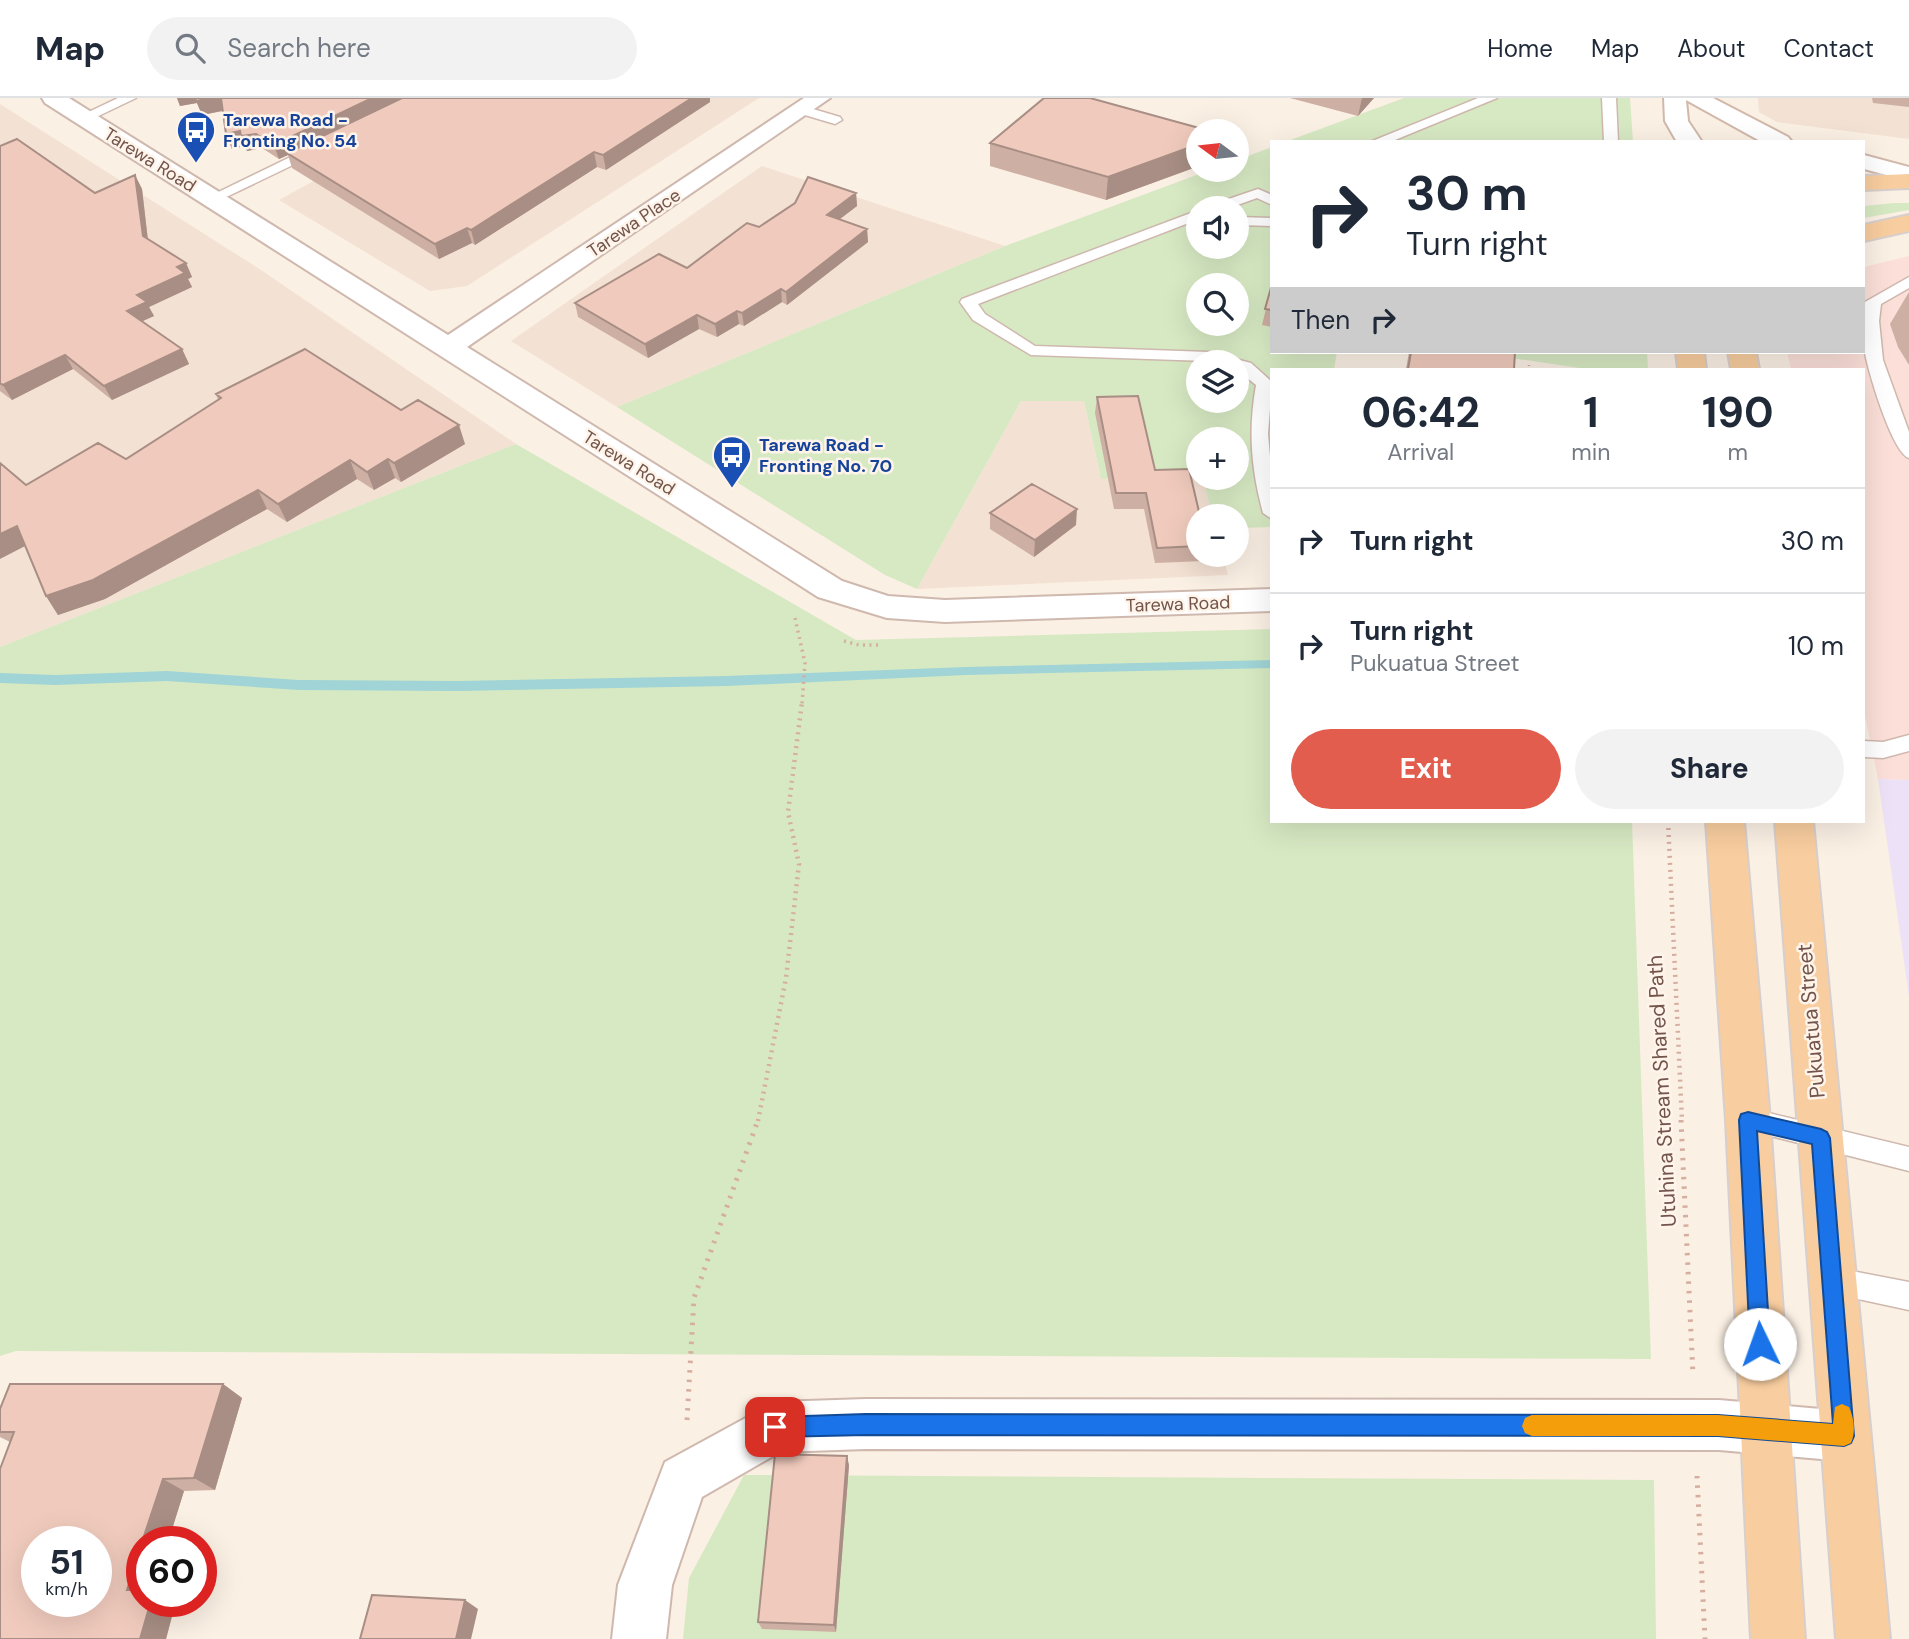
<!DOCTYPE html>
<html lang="en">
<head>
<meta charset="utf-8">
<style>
	body { margin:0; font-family:"DM Sans",sans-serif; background:#f2f2f3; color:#1f2937; height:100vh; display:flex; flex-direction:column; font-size:26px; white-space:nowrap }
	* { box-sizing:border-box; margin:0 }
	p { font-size:23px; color:#747a83 }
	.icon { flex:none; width:38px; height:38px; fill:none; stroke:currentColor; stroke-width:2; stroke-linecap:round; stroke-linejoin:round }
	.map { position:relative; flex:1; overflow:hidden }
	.side { position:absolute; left:1270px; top:270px; width:595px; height:455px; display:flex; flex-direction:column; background:#fff; border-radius:0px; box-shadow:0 7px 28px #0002 }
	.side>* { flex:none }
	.guide { position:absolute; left:1270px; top:42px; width:595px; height:214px; border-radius:0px; box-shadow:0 7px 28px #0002; background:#fff; color:#1f2937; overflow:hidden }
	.needle { width:46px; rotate:285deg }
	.controls { position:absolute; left:1186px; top:21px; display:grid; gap:14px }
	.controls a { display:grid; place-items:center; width:63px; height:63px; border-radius:50%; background:#fff; box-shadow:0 7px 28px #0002; font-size:35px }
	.speed { position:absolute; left:21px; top:1428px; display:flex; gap:14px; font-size:35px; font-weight:700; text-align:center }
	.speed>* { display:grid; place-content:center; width:91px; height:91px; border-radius:50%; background:#fff; box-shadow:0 7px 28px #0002; line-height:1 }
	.speed small { font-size:18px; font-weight:400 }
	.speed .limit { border:10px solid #d22; background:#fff; color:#111 }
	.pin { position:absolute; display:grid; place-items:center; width:60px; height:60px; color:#fff; margin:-30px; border-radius:14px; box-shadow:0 4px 10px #0006 }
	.me { position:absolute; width:77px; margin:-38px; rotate:357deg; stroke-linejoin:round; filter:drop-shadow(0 0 5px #0008) }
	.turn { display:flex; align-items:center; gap:24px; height:147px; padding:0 21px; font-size:32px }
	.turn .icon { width:91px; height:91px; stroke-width:2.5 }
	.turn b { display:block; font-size:49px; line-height:60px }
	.then { display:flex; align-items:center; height:66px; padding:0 21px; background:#0003; gap:14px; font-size:26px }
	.eta { display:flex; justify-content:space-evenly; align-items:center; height:119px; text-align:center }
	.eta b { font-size:42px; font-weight:700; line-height:49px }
	.button { display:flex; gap:14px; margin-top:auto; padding:14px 21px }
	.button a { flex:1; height:80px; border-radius:42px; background:#e25d4d; color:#fff; font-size:28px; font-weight:700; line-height:80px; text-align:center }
	.button a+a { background:#f2f2f3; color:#1f2937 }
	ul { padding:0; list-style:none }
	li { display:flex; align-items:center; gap:21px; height:105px; padding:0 21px; border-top:2px solid #e0e1e3 }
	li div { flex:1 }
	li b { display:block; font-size:26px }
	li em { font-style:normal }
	header { display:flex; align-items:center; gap:42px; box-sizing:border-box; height:98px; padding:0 35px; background:#fff; border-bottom:2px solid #e0e1e3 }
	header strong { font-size:33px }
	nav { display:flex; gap:38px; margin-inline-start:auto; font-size:24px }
	.search { width:490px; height:63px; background:#f2f2f3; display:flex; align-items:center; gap:18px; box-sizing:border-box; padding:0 24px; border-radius:38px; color:#747a83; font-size:26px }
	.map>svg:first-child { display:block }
	.residential { fill:#f3e1d3 }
	.commercial { fill:#fbdfd8 }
	.education { fill:#ede1f8 }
	.green { fill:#d7e9c3; fill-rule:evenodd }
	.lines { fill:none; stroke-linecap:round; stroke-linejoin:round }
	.stream { fill:#a0d4d6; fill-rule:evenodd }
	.lane-casing { stroke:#cfb8ae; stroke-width:3 }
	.street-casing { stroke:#cfb8ae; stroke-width:4 }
	.secondary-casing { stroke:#d1b8ab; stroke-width:4 }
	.primary-casing { stroke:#d8cfcd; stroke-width:4 }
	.path-far3 { stroke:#d5aea0; stroke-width:2.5; stroke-dasharray:1 3.5; stroke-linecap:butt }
	.path-far2 { stroke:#d5aea0; stroke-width:3.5; stroke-dasharray:2 4.5; stroke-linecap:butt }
	.path-far1 { stroke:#d5aea0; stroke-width:4.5; stroke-dasharray:2 5; stroke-linecap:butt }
	.path { stroke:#d5aea0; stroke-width:5; stroke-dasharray:2.5 7; stroke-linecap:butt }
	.lane { fill:#fff; fill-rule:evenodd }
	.street { fill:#fff; fill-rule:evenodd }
	.secondary { fill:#fff; fill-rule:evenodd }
	.primary { fill:#f8cd9f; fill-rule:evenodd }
	.wall { fill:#ceafa3 }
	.shaded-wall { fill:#a88e84 }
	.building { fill:#f0cbbd; stroke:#a88e84; stroke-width:2; fill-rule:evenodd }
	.route { fill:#1a73e8; stroke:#114b97; stroke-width:2 }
	.slow { fill:#f59e0b }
	.labels { text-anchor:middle; stroke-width:5; stroke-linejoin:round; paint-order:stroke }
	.far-transit-label { font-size:18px; font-weight:bold; fill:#164399; stroke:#fef4ea; text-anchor:start }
	.far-street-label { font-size:18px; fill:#73544b; stroke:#fef4ea }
	.street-label { font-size:21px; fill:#73544b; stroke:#fef4ea }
</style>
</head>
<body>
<header>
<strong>Map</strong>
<div class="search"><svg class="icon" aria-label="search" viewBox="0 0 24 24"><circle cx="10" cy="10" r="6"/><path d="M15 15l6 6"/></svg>Search here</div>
<nav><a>Home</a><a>Map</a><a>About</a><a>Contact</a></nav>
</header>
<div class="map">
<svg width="1909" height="1541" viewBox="0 0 1909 1541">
	<rect width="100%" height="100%" fill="#fbf0e4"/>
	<!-- residential -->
	<path class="residential" d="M572 0H759L467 188 430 193 279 102 431 19Z
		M1758 0H1909V41L1777 24 1759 14Z
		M0 6 261 172 516 346 0 549Z
		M762 68 1005 148 617 309 511 243Z
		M1021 303H1084L1101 381 1203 380 1212 418H1199V457H1223L1228 477 917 491Z"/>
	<!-- commercial -->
	<path class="commercial" d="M1909 158V682L1878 681 1864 613V271H1791L1787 254H1864V169Z"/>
	<!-- education -->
	<path class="education" d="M1878 681 1909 682V899L1893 785Z"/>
	<!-- green -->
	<path class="green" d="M1404 0H1630L1633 44H1285Z
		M1272 49V254H1337L1334 271H1272V429L1237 430V418H1212L1203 380H1237V341H1199V378L1101 381 1084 303H1021L917 491 885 477 617 309 1005 148 1210 72H1237V62ZM1199 110H1237V149H1199ZM1199 187H1237V226H1199ZM1199 264H1237V303H1199Z
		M1894 105H1909V112L1864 120V108Z
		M1471 254H1647L1648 271H1586Z
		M516 346 856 542 1272 531V723H1632L1651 1261 16 1253 0 1258V549Z
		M744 1377 1654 1382 1656 1541H683L689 1480Z"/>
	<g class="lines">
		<!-- stream -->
		<path class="stream" d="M1272 562V570L966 577 727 588 458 593 299 592 167 583 55 587 0 585V575L55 577 167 573 299 582 458 583 727 578 966 569Z"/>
		<!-- lane casing -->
		<g class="lane-casing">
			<path id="lane" d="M118 0H136L88 23H78L76 20Z
				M1478 0H1497L1390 44H1370Z
				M1602 0H1616L1618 44H1604Z
				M803 8 840 19 842 22 835 26 798 15V9Z
				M317 46 324 50 322 53 218 103H208L206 100Z
				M1258 91 1272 97V107L1257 100 1229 110H1209L1211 107Z
				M1199 112V121L978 206 985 216 1035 248 1209 254 1251 265 1272 284 1268 336 1272 381V421L1263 415C1251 371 1248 332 1256 287L1237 272V264L1031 257 973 222 960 204 962 201Z
				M1237 119 1272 120V128L1237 127Z
				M1909 179V190L1881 206 1879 223 1883 262 1909 334V360C1892 355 1866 268 1864 249 1863 234 1863 218 1865 204Z
				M1909 637V653L1883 660 1864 659V643L1883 644Z
				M1748 1010 1909 1049V1073L1739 1030 1735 1022 1739 1014Z
				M1831 1169 1909 1184V1212L1821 1193 1817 1183 1821 1173Z"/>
		</g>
		<!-- street casing -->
		<g class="street-casing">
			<path id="street" d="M42 0H69L448 237 804 0H830L467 249 842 483 888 498 945 502 1272 491V513L945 524 887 520 818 499 45 5Z
				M866 1301 1719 1302 1844 1313 1862 1320 1869 1338 1862 1356 1844 1363 1719 1352 866 1351 780 1354 702 1399 672 1487 666 1541H612L618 1487 665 1364 775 1304Z"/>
		</g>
		<!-- secondary casing -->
		<g class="secondary-casing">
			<path id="secondary" d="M1664 0H1713L1788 39 1792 44H1762L1686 2 1688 23 1702 44H1677L1665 23Z
				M1864 57 1909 69V83L1864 71Z"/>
		</g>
		<!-- primary casing -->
		<g class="primary-casing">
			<path id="primary" d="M1909 76V90L1864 92V78Z
				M1909 117V133L1864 143V127Z
				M1676 254H1704L1706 271H1678Z
				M1728 254H1756L1759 271H1731Z
				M1706 723H1744L1770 1022 1805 1541H1751L1726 1022Z
				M1775 723H1813L1890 1541H1836Z"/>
		</g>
		<!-- path-far3 -->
		<path class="path-far3" d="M1529 267V271"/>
		<!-- path-far2 -->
		<path class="path-far2" d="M795 520 805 565 802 606
			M844 543 859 547H881"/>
		<!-- path-far1 -->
		<path class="path-far1" d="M1668 723 1682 1023
			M758 1023 786 880 799 766 788 714 802 604"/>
		<!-- path -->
		<path class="path" d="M1681 1022 1693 1278
			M687 1322 694 1200 758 1022
			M1697 1378 1705 1541"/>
		<!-- lane -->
		<use href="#lane" class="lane"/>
		<!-- street -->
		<use href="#street" class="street"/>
		<!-- secondary -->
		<use href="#secondary" class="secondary"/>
		<!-- primary -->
		<use href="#primary" class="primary"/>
	</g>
	<!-- wall -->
	<path class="wall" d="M177 0 710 4 606 72 597 69 475 147 472 145 439 161 292 70 288 57 279 61 262 50 247 53 245 48 232 51 226 36 223 13 202 17 197 5 180 8Z
		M1290 0H1374L1358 18Z
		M1872 0H1909V9L1873 5Z
		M1199 33V68L1106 102 990 68V45Z
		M0 48 95 95 135 77 142 91 148 142 186 165 192 179 188 181 192 189 149 209 154 218 142 223 182 251 189 266 112 302 73 271 12 302 0 293Z
		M856 95 857 108 840 121 867 131 868 144 787 207 782 204 744 228 739 226 717 239 699 231 648 260 578 219 575 205 687 170 759 129Z
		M1272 186V229L1262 227Z
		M1909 194V267L1898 249 1890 226Z
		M1409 254H1515L1514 271H1406Z
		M216 296 401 312 465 346 401 384 395 380 374 392 357 381 287 424 267 411 105 501 58 517 46 498 25 449 26 387 126 361 218 302Z
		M1097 299 1155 372 1199 418V457H1206L1204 463 1155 465 1144 411H1114L1095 315Z
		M990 415 1076 427 1034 459 990 431Z
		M223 1286 242 1300 215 1392 184 1393 168 1444H142V1503H176L166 1541H0L10 1344 0 1339V1311Z
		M849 1367 836 1534 762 1531 758 1524Z"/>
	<!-- shaded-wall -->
	<path class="shaded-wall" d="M177 0H221L226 12 202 17 197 5 180 8Z
		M372 0H406L287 55 288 57 279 61 274 47Z
		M692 0H710V4L606 72 603 57Z
		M1362 0H1374L1358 18Z
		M240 33 256 36 262 50 247 53 245 48 232 51 226 36Z
		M1199 46V68L1106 102 1108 79Z
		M594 54 597 69 475 147 471 132Z
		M135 77 142 91 149 152 143 138Z
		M856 95 857 108 828 130 827 117Z
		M467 130 472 145 439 161 435 146Z
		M867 131 868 144 787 207 786 194Z
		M186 165 192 179 188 181 192 189 149 209 154 218 134 227 127 213 137 197 177 169Z
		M781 191 782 204 744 228 742 215Z
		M737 213 739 226 717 239 715 226Z
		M697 217 699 231 648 260 645 246Z
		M182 251 189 266 112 302 104 288Z
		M65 257 73 271 12 302 3 287Z
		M459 327 465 346 401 384 394 365Z
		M388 361 395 380 374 392 367 374Z
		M350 362 357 381 287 424 278 406Z
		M258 392 267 411 105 501 58 517 46 498Z
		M1077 411 1076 427 1034 459 1035 442Z
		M17 428 29 446 0 461V436Z
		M223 1286 242 1300 215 1392 194 1380Z
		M847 1358 849 1367 836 1534 834 1527Z
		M163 1381 184 1393 168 1444H143Z
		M142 1446V1498L127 1492Z
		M465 1502 478 1511 471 1541H456Z
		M151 1503H176L166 1541H140Z"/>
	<!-- building -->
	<path class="building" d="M195 0H210L196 3Z
		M221 0H372L274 47 256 36 241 38 240 33 226 36Z
		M402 0H692L603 57 594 54 471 132 467 130 435 146 287 55Z
		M1044 0H1090L1210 33H1199V46L1108 79 990 45Z
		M17 41 95 95 135 77 143 138 186 165 177 169 185 175 137 197 147 204 127 213 182 251 104 288 65 257 3 287 0 285V48Z
		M808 79 856 95 827 117 867 131 786 194 781 191 742 215 737 213 715 226 697 217 645 246 575 205 659 156 687 170 747 125 759 129 795 105Z
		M1272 186V212L1265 211Z
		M305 251 401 312 418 302 459 327 394 365 388 361 367 374 350 362 278 406 258 392 93 482 46 498 17 428 0 436V365L26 387 98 345 126 361 221 300 216 296Z
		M1411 254H1515L1514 271H1408Z
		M1138 298 1155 372 1189 371 1200 418H1199V448L1157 450 1146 395H1116L1097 299Z
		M1032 386 1077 411 1035 442 990 415Z
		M10 1286H223L194 1380 163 1381 142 1444 127 1492H142V1503H151L140 1541H0V1371L14 1334H0V1311ZM37 1444H96V1503H37Z
		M775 1356 847 1358 834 1527 758 1524Z
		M372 1497 465 1502 456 1541H360Z"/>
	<!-- route -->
	<path class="route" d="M1748 1014 1821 1031 1827 1034 1830 1040 1854 1338 1851 1345 1844 1348 1718 1338 866 1337 775 1339 768 1336 765 1329 768 1322 775 1319 866 1316 1718 1317 1833 1326 1812 1046 1757 1033 1770 1246 1767 1253 1760 1256 1753 1253 1750 1246 1739 1022 1741 1016Z"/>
	<!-- slow -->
	<path class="slow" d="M1842 1306 1849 1309C1854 1320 1856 1334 1851 1345L1844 1348 1718 1338H1532L1525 1335 1522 1328 1525 1320 1532 1317H1718L1833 1326 1835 1309Z"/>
	<!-- icons -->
	<defs>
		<g id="bus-pin" transform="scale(2.0125)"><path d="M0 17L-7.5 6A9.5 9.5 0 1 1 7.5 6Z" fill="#1a4fb4" stroke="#fef4ea"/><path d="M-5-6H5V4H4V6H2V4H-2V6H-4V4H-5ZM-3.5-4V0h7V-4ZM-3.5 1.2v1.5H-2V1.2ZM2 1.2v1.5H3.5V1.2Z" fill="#fff"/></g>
	</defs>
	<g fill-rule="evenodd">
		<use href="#bus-pin" x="196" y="32"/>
		<use href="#bus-pin" x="732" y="357"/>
	</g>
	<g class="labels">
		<!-- far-transit labels -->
		<g class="far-transit-label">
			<text x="223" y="28">Tarewa Road -<tspan x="223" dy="21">Fronting No. 54</tspan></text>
			<text x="759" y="353">Tarewa Road -<tspan x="759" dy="21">Fronting No. 70</tspan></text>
		</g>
		<!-- far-street labels -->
		<g class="far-street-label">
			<text transform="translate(150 62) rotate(32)" y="6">Tarewa Road</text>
			<text transform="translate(634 125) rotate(-34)" y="6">Tarewa Place</text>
			<text transform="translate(629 365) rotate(32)" y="6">Tarewa Road</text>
			<text transform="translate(1178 506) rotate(-2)" y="6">Tarewa Road</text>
		</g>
		<!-- street labels -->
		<g class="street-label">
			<text transform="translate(1811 923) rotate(-95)" y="7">Pukuatua Street</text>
			<text transform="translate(1662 993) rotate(-93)" y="7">Utuhina Stream Shared Path</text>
		</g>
	</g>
</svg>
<div class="controls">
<a><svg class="needle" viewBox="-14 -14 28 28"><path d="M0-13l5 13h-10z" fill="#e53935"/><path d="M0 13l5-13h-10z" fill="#747a83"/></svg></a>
<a><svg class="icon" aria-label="sound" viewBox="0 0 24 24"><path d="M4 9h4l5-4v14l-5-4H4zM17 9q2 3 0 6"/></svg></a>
<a><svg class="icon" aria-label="search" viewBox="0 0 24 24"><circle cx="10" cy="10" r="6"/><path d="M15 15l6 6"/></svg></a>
<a><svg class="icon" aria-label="layers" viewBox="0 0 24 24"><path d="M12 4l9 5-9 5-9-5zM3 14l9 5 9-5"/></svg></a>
<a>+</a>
<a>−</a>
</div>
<div class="speed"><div>51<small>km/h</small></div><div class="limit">60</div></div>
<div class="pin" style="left:775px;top:1329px;background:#d93025"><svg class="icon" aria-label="arrive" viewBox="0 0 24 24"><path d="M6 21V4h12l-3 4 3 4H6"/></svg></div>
<svg class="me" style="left:1760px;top:1246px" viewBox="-20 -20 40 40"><circle r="19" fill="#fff"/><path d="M0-13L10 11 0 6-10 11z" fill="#1a73e8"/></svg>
<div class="guide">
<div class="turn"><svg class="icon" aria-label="right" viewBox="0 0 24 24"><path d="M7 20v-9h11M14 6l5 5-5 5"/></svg><div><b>30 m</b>Turn right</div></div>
<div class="then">Then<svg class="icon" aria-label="right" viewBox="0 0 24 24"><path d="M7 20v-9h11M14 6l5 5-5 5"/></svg></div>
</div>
<section class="side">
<div class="eta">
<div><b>06:42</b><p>Arrival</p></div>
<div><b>1</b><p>min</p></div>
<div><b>190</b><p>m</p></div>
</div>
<ul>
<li><svg class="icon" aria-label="right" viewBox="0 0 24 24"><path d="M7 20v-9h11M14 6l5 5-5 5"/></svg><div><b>Turn right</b></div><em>30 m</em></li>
<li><svg class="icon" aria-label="right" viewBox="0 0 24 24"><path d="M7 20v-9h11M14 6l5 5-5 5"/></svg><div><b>Turn right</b><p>Pukuatua Street</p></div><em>10 m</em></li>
</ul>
<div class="button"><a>Exit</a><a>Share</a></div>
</section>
</div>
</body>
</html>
